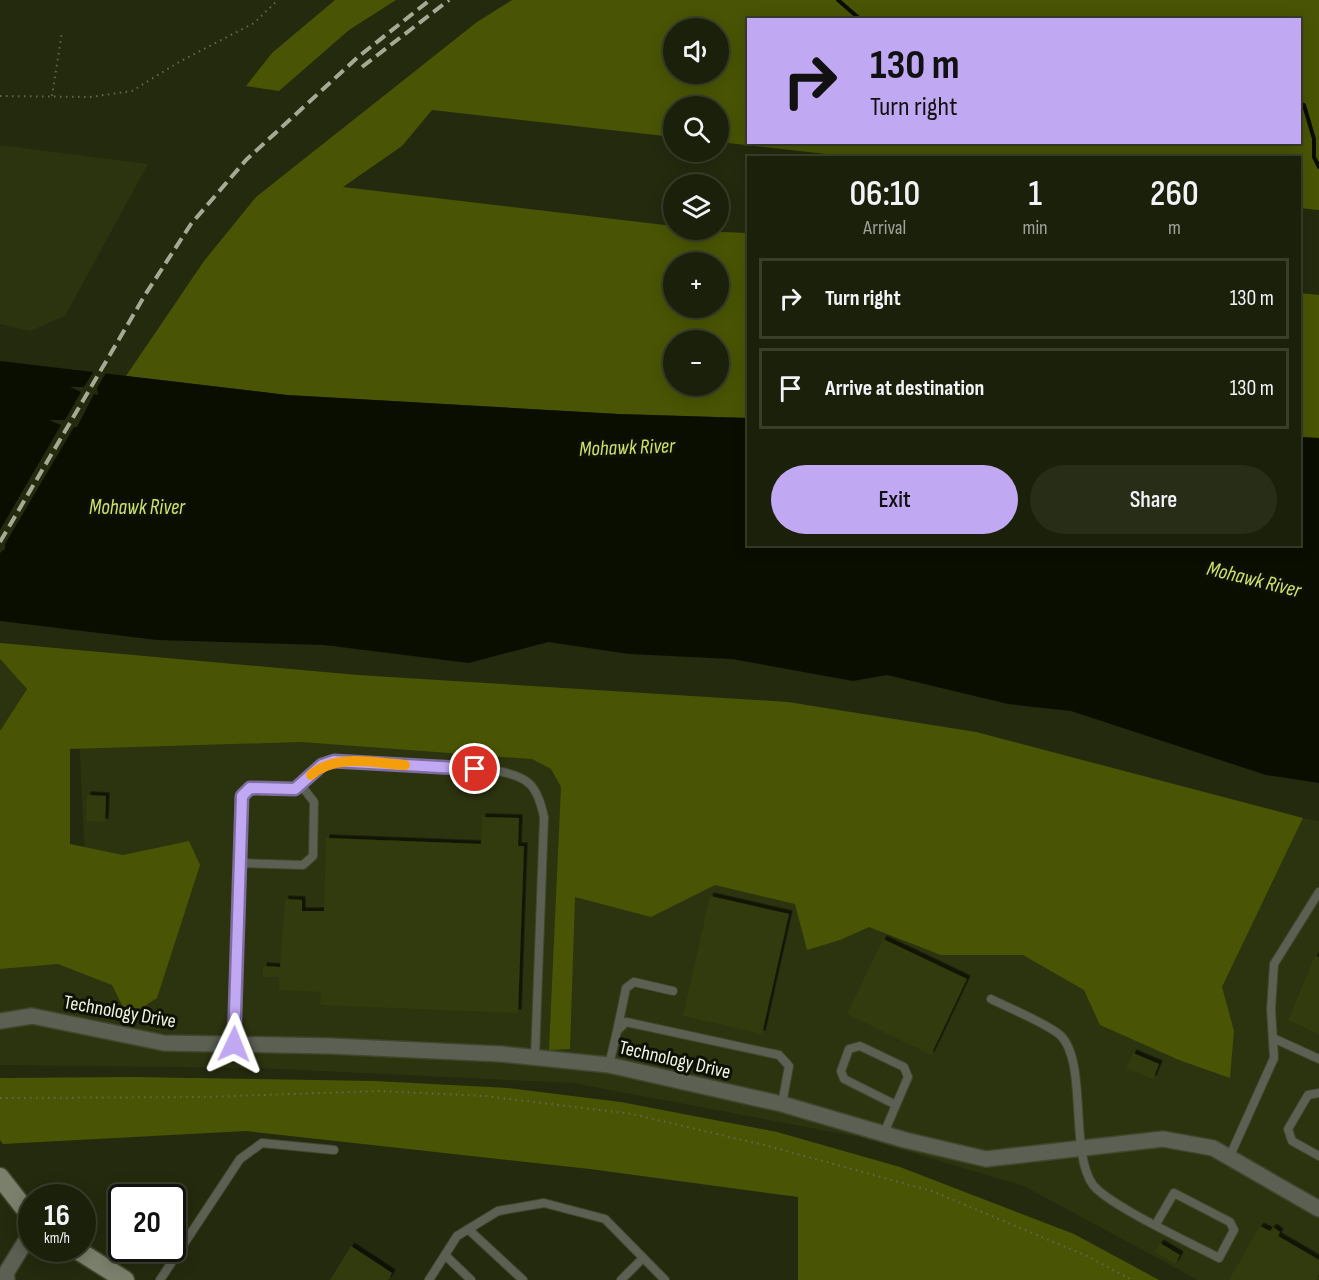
<!DOCTYPE html>
<html lang="en">
<head>
<meta charset="utf-8">
<style>
	body { margin:0; font-family:"Sofia Sans Condensed",sans-serif; background:#282d18; color:#f1f3f6; height:100vh; display:flex; flex-direction:column; font-size:22px; white-space:nowrap }
	* { box-sizing:border-box; margin:0 }
	p { font-size:20px; color:#a0a39c }
	.icon { flex:none; width:33px; height:33px; fill:none; stroke:currentColor; stroke-width:2; stroke-linecap:round; stroke-linejoin:round }
	.map { position:relative; flex:1; overflow:hidden }
	.sheet { position:absolute; left:747px; top:156px; width:554px; height:390px; display:flex; flex-direction:column; background:#1b200a; border-radius:0px; box-shadow:0 3px 15px #0003,0 0 0 2px #393e2b }
	.sheet>* { flex:none }
	.hud { position:absolute; left:747px; top:18px; width:554px; height:126px; border-radius:0px; box-shadow:0 3px 15px #0003,0 0 0 2px #393e2b; background:#c1a8f3; color:#111; overflow:hidden }
	.fabs { position:absolute; left:663px; top:18px; display:grid; gap:12px }
	.fabs a { display:grid; place-items:center; width:66px; height:66px; border-radius:50%; background:#1b200a; box-shadow:0 3px 15px #0003,0 0 0 2px #393e2b; font-size:30px }
	.speed { position:absolute; left:18px; top:1184px; display:flex; gap:12px; font-size:30px; font-weight:700; text-align:center }
	.speed>* { display:grid; place-content:center; width:78px; height:78px; border-radius:50%; background:#1b200a; box-shadow:0 3px 15px #0003,0 0 0 2px #393e2b; line-height:1 }
	.speed small { font-size:15px; font-weight:400 }
	.speed .limit { border:3px solid #111; border-radius:9px; background:#fff; color:#111 }
	.pin { position:absolute; display:grid; place-items:center; width:51px; height:51px; color:#fff; margin:-26px; border:3px solid #fff; border-radius:50%; box-shadow:0 2px 6px #0007 }
	.me { position:absolute; width:66px; margin:-33px; rotate:2deg; stroke-linejoin:round; filter:drop-shadow(0 0 4px #0008) }
	.turn { display:flex; align-items:center; gap:21px; height:126px; padding:0 24px; font-size:27px }
	.turn .icon { width:78px; height:78px; stroke-width:2.5 }
	.turn b { display:block; font-size:42px; line-height:51px }
	.eta { display:flex; justify-content:space-evenly; align-items:center; height:102px; text-align:center }
	.eta b { font-size:36px; font-weight:600; line-height:42px }
	.cta { display:flex; gap:12px; margin-top:auto; padding:12px 24px }
	.cta a { flex:1; height:69px; border-radius:36px; background:#c1a8f3; color:#111; font-size:24px; font-weight:600; line-height:69px; text-align:center }
	.cta a+a { background:#282d18; color:#f1f3f6 }
	ul { padding:0; list-style:none }
	li { display:flex; align-items:center; gap:18px; height:81px; margin:0 12px 9px; padding:0 12px; border:3px solid #393e2b; border-radius:0px }
	li div { flex:1 }
	li b { display:block; font-size:22px }
	li em { font-style:normal }
	.map>svg:first-child { display:block }
	.built { fill:#2c330f }
	.green { fill:#495504; fill-rule:evenodd }
	.water { fill:#0a0e00 }
	.pier { fill:#242a0e }
	.lines { fill:none; stroke-linecap:round; stroke-linejoin:round }
	.stream { stroke:#0a0e00; stroke-width:4 }
	.building { fill:#323b09; filter:url(#shadow) }
	.lane-casing { stroke:#41462c; stroke-width:10 }
	.street-casing { stroke:#41462c; stroke-width:18 }
	.secondary-casing { stroke:#41462c; stroke-width:21 }
	.path { stroke:#636950; stroke-width:2; stroke-dasharray:1.5 4.5; stroke-linecap:butt }
	.lane { stroke:#5c6053; stroke-width:8 }
	.street { stroke:#5c6053; stroke-width:15 }
	.secondary { stroke:#7a806b; stroke-width:18 }
	.rail { stroke:#a5aa95; stroke-width:4; stroke-dasharray:12 6; stroke-linecap:butt }
	.route-casing { stroke:#7d6d9e; stroke-width:15 }
	.route { stroke:#c1a8f3; stroke-width:10 }
	.slow { stroke:#f59e0b; stroke-width:10 }
	.labels { text-anchor:middle; stroke-width:6; stroke-linejoin:round; paint-order:stroke }
	.street-label { font-size:20px; fill:#f1f5e4; stroke:#0e1106 }
	.water-label { font-size:21px; font-style:italic; fill:#cce46d; stroke:#0e1106 }
</style>
</head>
<body>
<div class="map">
<svg width="1319" height="1280" viewBox="0 0 1319 1280">
	<defs>
		<filter id="shadow"><feDropShadow dx="3.5" dy="-3.5" stdDeviation="0" flood-color="#0009"/></filter>
	</defs>
	<rect width="100%" height="100%" fill="#242a0e"/>
	<!-- built -->
	<path class="built" d="M0 145 148 164 65 316 30 331 0 324Z
		M0 659 27 689 0 731Z
		M77 699 549 751 1222 987 1303 818 1319 821V1280H1198L1024 1186 859 1137 573 1083 259 1068 0 1065V969L87 898Z"/>
	<!-- green -->
	<path class="green" d="M335 0H396L349 30 279 91 246 86 272 53Z
		M512 0H1319V210L1299 208V158L852 157 719 142 718 106H674L673 137 432 110 402 146 343 187 673 226 674 230 748 233V418L618 414 287 395 126 376 204 261 256 197 477 22ZM748 20H1299V142H748ZM674 28H718V74H674ZM674 262H718V308H674ZM674 340H718V386H674Z
		M1299 293 1319 295V438L1299 437Z
		M0 643 358 675 788 702 976 732 1303 818 1222 987 1234 1031 1230 1078 1179 1060 1100 1025 1084 990 1023 955H941L869 927 840 940 807 950 795 904 715 885 651 917 575 897 570 1049 549 1050 561 787 551 769 532 759 301 742 70 749V844L123 855 189 841 200 865 157 998 128 1017 112 985 58 964 0 969V731L27 689 0 659Z
		M132 1077 375 1081 508 1088 621 1102 777 1132 900 1167 1074 1234 1159 1280H798V1197L590 1169 246 1131 3 1144 0 1140V1078Z"/>
	<!-- water -->
	<path class="water" d="M0 361 287 395 618 414 748 418V544H1299V437L1319 438V783L1266 775 1071 711 1008 704 887 675 853 681 732 659 629 654 548 642 469 663 324 645 157 640 0 621Z"/>
	<!-- pier -->
	<path class="pier" d="M95 369 107 371 97 388 98 395 94 394 77 427H74L5 544V549L0 553V530L61 425 49 420H65L81 392 70 387H84Z"/>
	<g class="lines">
		<!-- stream -->
		<path class="stream" d="M838 0 861 20
			M1299 103 1304 105 1314 139V157L1319 167"/>
	</g>
	<!-- building -->
	<path class="building" d="M87 795 106 796 105 822 86 821Z
		M482 817 519 818 518 846H524L518 1013 320 1005 321 992 279 990V977H263V966L280 967 285 899 302 900V911H324L326 838 481 844Z
		M710 896 789 914 762 1034 683 1016Z
		M883 939 967 979 931 1055 847 1014Z
		M1315 956 1319 957V1034L1288 1020Z
		M1133 1053 1159 1064 1153 1079 1126 1068Z
		M1260 1226 1270 1231 1273 1227 1280 1232 1278 1236 1319 1260V1274L1316 1280H1229Z
		M1160 1243 1180 1255 1175 1264 1155 1252Z
		M351 1246 392 1273 388 1280H330Z"/>
	<g class="lines">
		<!-- lane casing -->
		<g class="lane-casing">
			<path id="lane" d="M295 789 322 765 334 761 498 771C529 777 537 785 544 817L535 1057
				M991 999C1009 1008 1046 1023 1060 1035 1088 1061 1069 1152 1093 1185 1110 1206 1191 1243 1219 1258L1234 1230 1230 1222 1174 1193 1156 1224
				M617 1031 626 988 634 982 673 991
				M1273 1038 1319 1059
				M234 1044 242 797 250 788 304 789 314 802 313 856 303 865 240 863
				M609 1065 617 1031 626 1022 779 1055 789 1066 782 1104
				M1319 1093 1308 1095 1288 1129 1292 1141 1319 1156
				M884 1133 908 1077 904 1067 860 1046 849 1049 841 1071 844 1079 896 1105
				M1229 1158 1274 1058 1271 1009 1274 964 1319 892
				M468 1229 523 1280
				M445 1255 471 1280
				M160 1280 240 1159 262 1143 334 1150
				M429 1280 457 1236 498 1211 544 1203 605 1219 665 1280
				M621 1280 643 1258"/>
		</g>
		<!-- street casing -->
		<g class="street-casing">
			<path id="street" d="M0 1021 32 1016 164 1043 331 1046 501 1054 609 1065 782 1104 905 1140 986 1159 1163 1139 1213 1148 1319 1209
				M7 1280 6 1273 32 1231"/>
		</g>
		<!-- secondary casing -->
		<g class="secondary-casing">
			<path id="secondary" d="M0 1177 32 1218
				M74 1248 125 1280"/>
		</g>
		<!-- path -->
		<path class="path" d="M0 96 90 97 132 91 179 62 254 23 278 0
			M52 96 62 32
			M0 1098 204 1097 379 1091 485 1096 632 1114 768 1146 932 1191 1087 1256 1132 1280"/>
		<!-- lane -->
		<use href="#lane" class="lane"/>
		<!-- street -->
		<use href="#street" class="street"/>
		<!-- secondary -->
		<use href="#secondary" class="secondary"/>
		<!-- rail -->
		<path class="rail" d="M362 67 449 0
			M0 542 145 295 191 224 246 160 358 57 430 0"/>
	</g>
	<g class="lines">
		<!-- route casing -->
		<g class="route-casing">
			<path id="route" d="M234 1044 242 796 250 788 295 789 322 765 334 761 475 769"/>
		</g>
		<!-- route -->
		<use href="#route" class="route"/>
		<!-- slow -->
		<path class="slow" d="M311 775C336 753 374 763 405 765"/>
	</g>
	<g class="labels">
		<!-- street labels -->
		<g class="street-label">
			<text transform="translate(120 1011) rotate(10)" y="7">Technology Drive</text>
			<text transform="translate(675 1059) rotate(13)" y="7">Technology Drive</text>
		</g>
		<!-- water labels -->
		<g class="water-label">
			<text transform="translate(627 447) rotate(-2)" y="7">Mohawk River</text>
			<text x="137" y="514">Mohawk River</text>
			<text transform="translate(1254 579) rotate(14)" y="7">Mohawk River</text>
		</g>
	</g>
</svg>
<div class="fabs">
<a><svg class="icon" aria-label="sound" viewBox="0 0 24 24"><path d="M4 9h4l5-4v14l-5-4H4zM17 9q2 3 0 6"/></svg></a>
<a><svg class="icon" aria-label="search" viewBox="0 0 24 24"><circle cx="10" cy="10" r="6"/><path d="M15 15l6 6"/></svg></a>
<a><svg class="icon" aria-label="layers" viewBox="0 0 24 24"><path d="M12 4l9 5-9 5-9-5zM3 14l9 5 9-5"/></svg></a>
<a>+</a>
<a>−</a>
</div>
<div class="speed"><div>16<small>km/h</small></div><div class="limit">20</div></div>
<div class="pin" style="left:475px;top:769px;background:#d93025"><svg class="icon" aria-label="arrive" viewBox="0 0 24 24"><path d="M6 21V4h12l-3 4 3 4H6"/></svg></div>
<svg class="me" style="left:234px;top:1044px" viewBox="-20 -20 40 40"><path d="M0-17L14 15 0 8-14 15z" fill="#c1a8f3" stroke="#fff" stroke-width="4"/></svg>
<div class="hud">
<div class="turn"><svg class="icon" aria-label="right" viewBox="0 0 24 24"><path d="M7 20v-9h11M14 6l5 5-5 5"/></svg><div><b>130 m</b>Turn right</div></div>
</div>
<section class="sheet">
<div class="eta">
<div><b>06:10</b><p>Arrival</p></div>
<div><b>1</b><p>min</p></div>
<div><b>260</b><p>m</p></div>
</div>
<ul>
<li><svg class="icon" aria-label="right" viewBox="0 0 24 24"><path d="M7 20v-9h11M14 6l5 5-5 5"/></svg><div><b>Turn right</b></div><em>130 m</em></li>
<li><svg class="icon" aria-label="arrive" viewBox="0 0 24 24"><path d="M6 21V4h12l-3 4 3 4H6"/></svg><div><b>Arrive at destination</b></div><em>130 m</em></li>
</ul>
<div class="cta"><a>Exit</a><a>Share</a></div>
</section>
</div>
</body>
</html>
